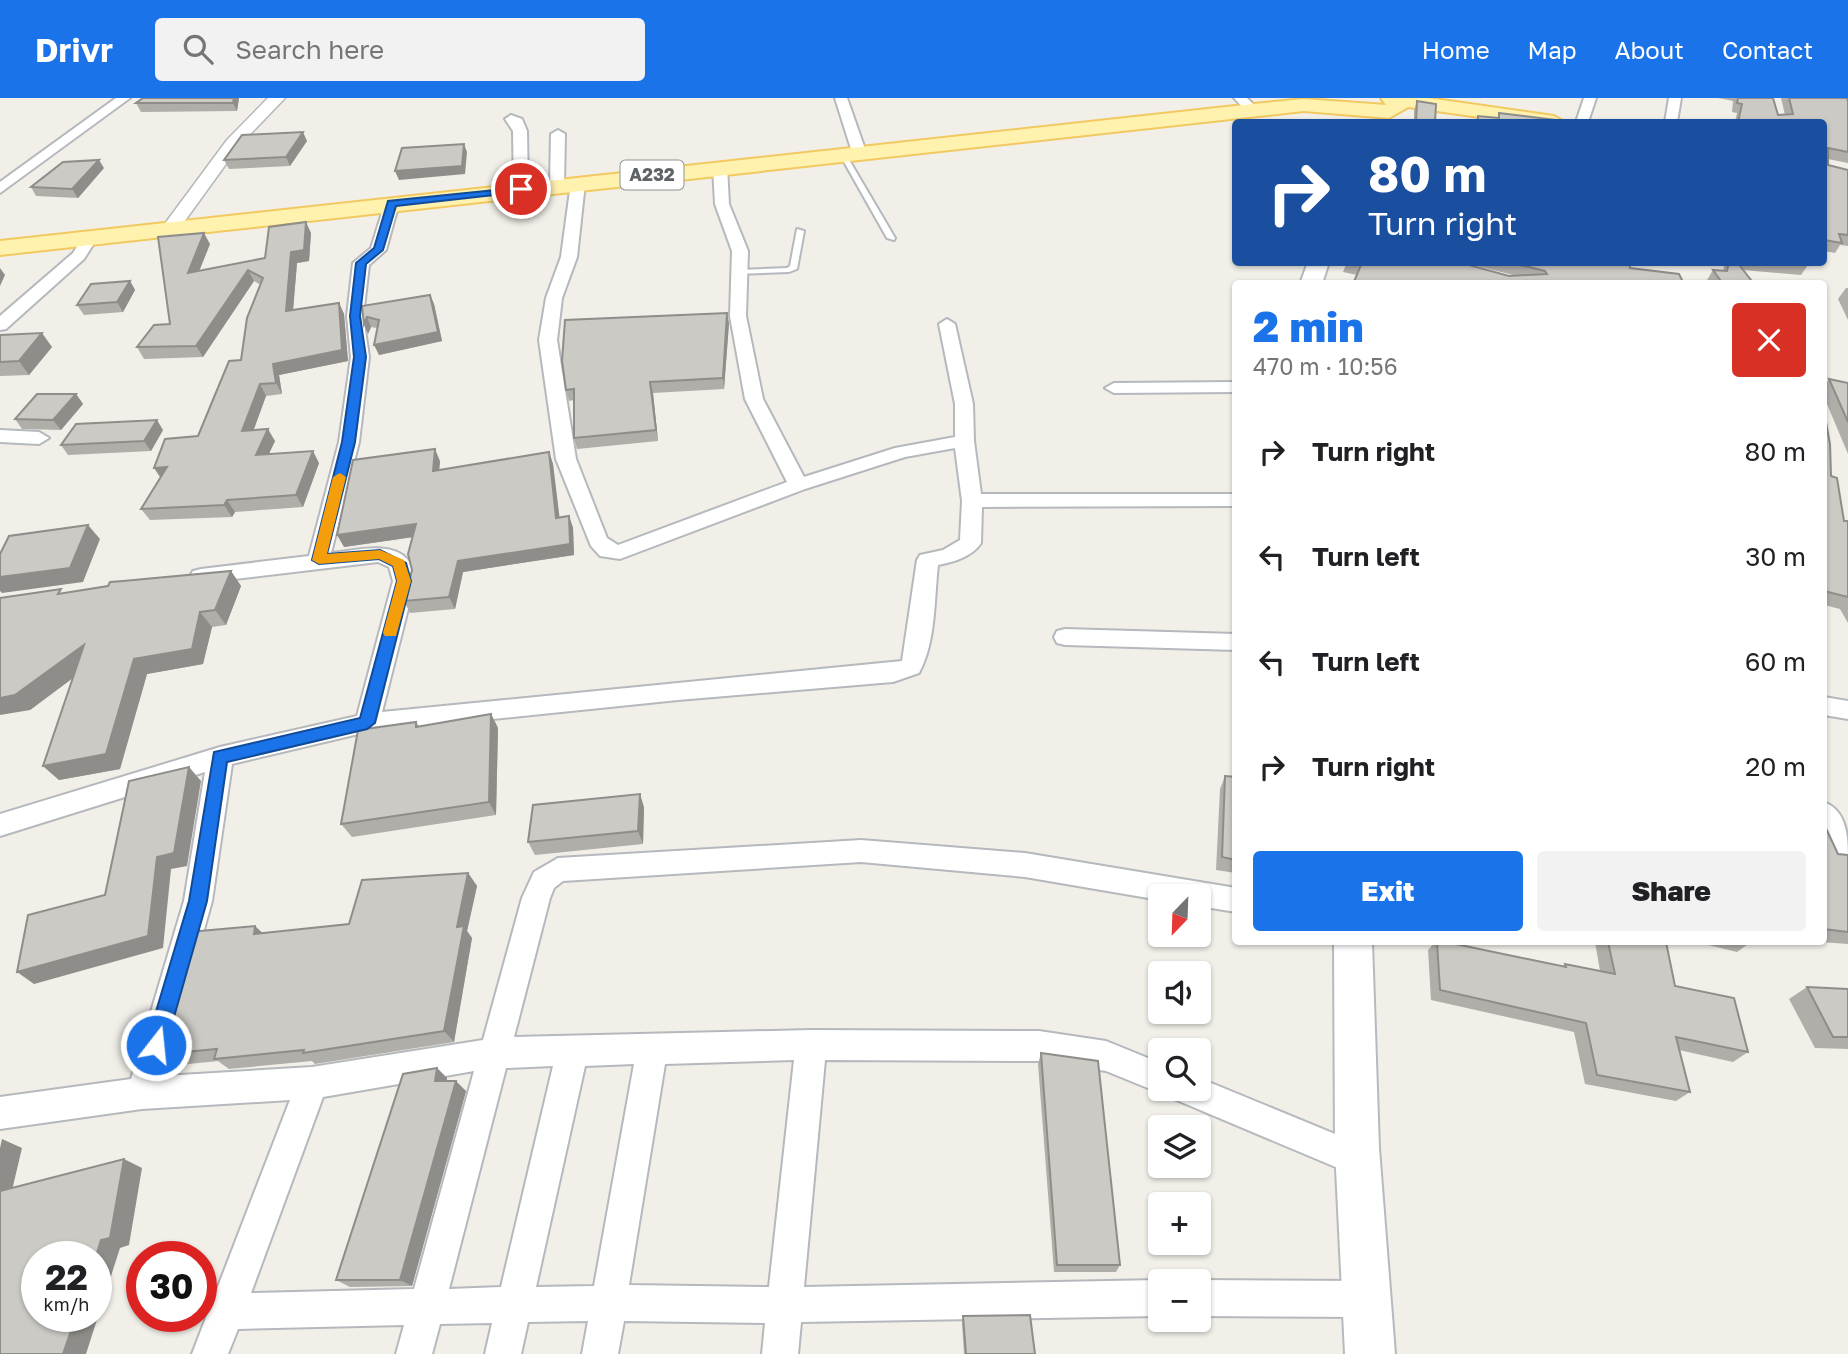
<!DOCTYPE html>
<html lang="en">
<head>
<meta charset="utf-8">
<style>
	body { margin:0; font-family:"Golos Text",sans-serif; background:#f2f2f2; color:#202124; height:100vh; display:flex; flex-direction:column; font-size:26px; white-space:nowrap }
	* { box-sizing:border-box; margin:0 }
	p { font-size:23px; color:#757577 }
	.icon { flex:none; width:38px; height:38px; fill:none; stroke:currentColor; stroke-width:2; stroke-linecap:round; stroke-linejoin:round }
	.map { position:relative; flex:1; overflow:hidden }
	.details { position:absolute; left:1232px; top:182px; width:595px; height:665px; display:flex; flex-direction:column; background:#fff; border-radius:7px; box-shadow:0 2px 5px #0004 }
	.details>* { flex:none }
	.guide { position:absolute; left:1232px; top:21px; width:595px; height:147px; border-radius:7px; box-shadow:0 2px 5px #0004; background:#1a4fa0; color:#fff; overflow:hidden }
	.needle { width:46px; rotate:203deg }
	.controls { position:absolute; left:1148px; top:786px; display:grid; gap:14px }
	.controls a { display:grid; place-items:center; width:63px; height:63px; border-radius:7px; background:#fff; box-shadow:0 2px 5px #0004; font-size:35px }
	.speed { position:absolute; left:21px; top:1143px; display:flex; gap:14px; font-size:35px; font-weight:700; text-align:center }
	.speed>* { display:grid; place-content:center; width:91px; height:91px; border-radius:50%; background:#fff; box-shadow:0 2px 5px #0004; line-height:1 }
	.speed small { font-size:18px; font-weight:400 }
	.speed .limit { border:10px solid #d22; background:#fff; color:#111 }
	.pin { position:absolute; display:grid; place-items:center; width:60px; height:60px; color:#fff; margin:-30px; border:4px solid #fff; border-radius:50%; box-shadow:0 2px 7px #0007 }
	.me { position:absolute; width:77px; margin:-38px; rotate:16deg; stroke-linejoin:round; filter:drop-shadow(0 0 5px #0008) }
	.turn { display:flex; align-items:center; gap:24px; height:147px; padding:0 21px; font-size:32px }
	.turn .icon { width:91px; height:91px; stroke-width:2.5 }
	.turn b { display:block; font-size:49px; line-height:60px }
	.round { display:grid; place-items:center; flex:none; width:74px; height:74px; border-radius:7px; background:#f2f2f2 }
	.headline { display:flex; align-items:center; justify-content:space-between; height:119px; padding:0 21px }
	h1 { font-size:42px; font-weight:800; line-height:52px; color:#1a73e8 }
	.button { display:flex; gap:14px; margin-top:auto; padding:14px 21px }
	.button a { flex:1; height:80px; border-radius:7px; background:#1a73e8; color:#fff; font-size:28px; font-weight:800; line-height:80px; text-align:center }
	.button a+a { background:#f2f2f2; color:#202124 }
	ul { padding:0; list-style:none }
	li { display:flex; align-items:center; gap:21px; height:105px; padding:0 21px }
	li div { flex:1 }
	li b { display:block; font-size:26px }
	li em { font-style:normal }
	header { display:flex; align-items:center; gap:42px; box-sizing:border-box; height:98px; padding:0 35px; background:#1a73e8; color:#fff }
	header strong { font-size:33px }
	nav { display:flex; gap:38px; margin-inline-start:auto; font-size:24px }
	.search { width:490px; height:63px; background:#f2f2f2; display:flex; align-items:center; gap:18px; box-sizing:border-box; padding:0 24px; border-radius:7px; color:#757577; font-size:26px }
	.map>svg:first-child { display:block }
	.lines { fill:none; stroke-linecap:round; stroke-linejoin:round }
	.service-casing { stroke:#b5b8bc; stroke-width:4 }
	.minor-casing { stroke:#b5b8bc; stroke-width:4 }
	.tertiary-casing { stroke:#b5b8bc; stroke-width:3 }
	.secondary-casing { stroke:#b6babf; stroke-width:4 }
	.primary-casing { stroke:#f2c960; stroke-width:4 }
	.service { fill:#fff; fill-rule:evenodd }
	.minor { fill:#fff; fill-rule:evenodd }
	.tertiary { fill:#fff; fill-rule:evenodd }
	.secondary { fill:#fff; fill-rule:evenodd }
	.primary { fill:#fff2af; fill-rule:evenodd }
	.wall { fill:#afaea9 }
	.shaded-wall { fill:#8f8d8a }
	.building { fill:#cccac5; stroke:#8f8d8a; stroke-width:2 }
	.route { fill:#1a73e8; stroke:#114b97; stroke-width:2 }
	.slow { fill:#f59e0b }
	.labels { text-anchor:middle; stroke-width:7; stroke-linejoin:round; paint-order:stroke }
	.shield { fill:#fff; stroke:#8f9295; stroke-width:2 }
	.shield-label { font-size:18px; font-weight:bold; fill:#5f6368 }
</style>
</head>
<body>
<header>
<strong>Drivr</strong>
<div class="search"><svg class="icon" aria-label="search" viewBox="0 0 24 24"><circle cx="10" cy="10" r="6"/><path d="M15 15l6 6"/></svg>Search here</div>
<nav><a>Home</a><a>Map</a><a>About</a><a>Contact</a></nav>
</header>
<div class="map">
<svg width="1848" height="1256" viewBox="0 0 1848 1256">
	<rect width="100%" height="100%" fill="#f1efe8"/>
	<g class="lines">
		<!-- service casing -->
		<g class="service-casing">
			<path id="service" d="M842 53 845 55 895 140 894 142 887 140 839 55Z
				M797 131 804 133 797 171 789 174 737 176V172H740L787 170 790 168Z"/>
		</g>
		<!-- minor casing -->
		<g class="minor-casing">
			<path id="minor" d="M116 0H130L0 95V84Z
				M835 0H847L866 54 864 57 852 54Z
				M1234 0H1247L1259 12 1248 15Z
				M1584 0H1596L1588 24H1576Z
				M1669 0H1681L1677 24H1665Z
				M511 17 522 21 527 33 528 91 521 95 514 91 513 33 505 21Z
				M558 32 565 36 564 87 557 91 550 87 551 36Z
				M720 65 727 69 729 106 748 153 746 218 763 301 804 379 895 350 955 339V306L939 226 947 221 955 226 973 306 974 343 981 396H1236V408L982 409 981 445C972 459 953 464 938 467 934 502 936 544 919 575L893 584 678 602 367 634 232 666 212 803 163 978 312 969 483 942 522 800 534 774 558 760 861 742 1025 755 1236 790V814L1199 808V798H1160V802L1025 779 861 764 563 783 554 790 550 800 514 939 811 932 1039 933 1106 943 1160 965V990H1199V980L1369 1050 1373 1062 1369 1074 1357 1078 1174 1001 1170 991 1160 995 1106 973 1039 963 825 962 804 1189 1160 1182V1218L801 1224 798 1256H762L765 1225 624 1223 618 1256H582L588 1223 528 1224 521 1256H485L492 1225 440 1226 432 1256H396L404 1227 238 1231 228 1256H192L290 1002 142 1011 0 1031V999L131 981 184 803 205 674 0 738V716L220 649 357 618 393 483 389 469 378 464 201 485 193 483 190 478 193 473 201 471 309 458 339 344 351 259 347 218 353 165 371 150 385 105 392 101 399 105 386 152 369 167 363 218 369 259 359 344 331 455C353 453 391 442 408 462 412 467 413 477 415 483L382 614 902 563 917 462 920 457 943 452 960 442 962 403 955 350 905 359 805 391 620 461 600 458 591 448 556 361 539 242 546 200 561 159 571 85 578 81 585 85 577 159 562 200 557 242 576 361 607 440 618 447 787 384 745 301 730 218 732 153 715 106 713 69ZM794 962 769 1189 629 1187 665 966ZM634 966 594 1188 536 1189 585 968ZM553 968 501 1189 449 1191 506 970ZM474 973 414 1191 251 1195 323 999Z
				M90 134 98 139 84 161 6 231 0 232V218L73 155 85 136Z
				M1236 284V294L1114 295 1105 290 1114 285Z
				M0 332 39 334 49 340 39 346 0 344Z
				M1065 531 1236 536V552L1065 547 1057 545 1054 539 1057 533Z
				M1824 599 1848 603V621L1824 617Z
				M1824 704C1848 713 1848 741 1848 763 1823 755 1822 726 1824 704Z
				M1199 1182 1365 1183 1378 1188 1383 1201 1378 1214 1365 1219 1199 1218Z"/>
		</g>
		<!-- tertiary casing -->
		<g class="tertiary-casing">
			<path id="tertiary" d="M268 0H285L239 48 176 135H164L161 131 227 42Z"/>
		</g>
		<!-- secondary casing -->
		<g class="secondary-casing">
			<path id="secondary" d="M1308 164H1329L1322 186H1300Z
				M1334 844H1372L1379 1050 1395 1256H1345L1335 1050Z"/>
		</g>
		<!-- primary casing -->
		<g class="primary-casing">
			<path id="primary" d="M1381 0H1428L1554 18 1564 24H1515L1408 9 1389 20 1304 13 0 157V143L1253 6 1304 1 1386 7Z"/>
		</g>
		<!-- service -->
		<use href="#service" class="service"/>
		<!-- minor -->
		<use href="#minor" class="minor"/>
		<!-- tertiary -->
		<use href="#tertiary" class="tertiary"/>
		<!-- secondary -->
		<use href="#secondary" class="secondary"/>
		<!-- primary -->
		<use href="#primary" class="primary"/>
	</g>
	<!-- wall -->
	<path class="wall" d="M143 0H239L237 13 141 14 136 5Z
		M1718 0H1773L1778 17H1785L1781 0H1847L1848 4V65L1828 61V67L1848 72V148L1840 147 1835 155 1824 153V24H1735L1737 15 1732 14 1733 3Z
		M1417 3 1435 24H1414V13Z
		M307 43 290 68 229 71 224 62Z
		M104 70 78 100 36 98 31 89Z
		M311 135 309 163 297 165 293 212 339 205 344 216 348 263 279 277 282 296 266 298 253 332 275 343 268 356 319 365 303 409 235 414 232 419 150 422 141 411 198 338 241 262 261 187 254 183 203 259 144 261 137 249 170 226 210 146 199 173 265 160Z
		M1347 164 1509 178H1517L1462 164H1629L1630 170 1684 186 1357 177 1343 174Z
		M1725 164H1806L1808 167 1801 177 1743 172 1754 186H1709L1707 182 1713 172 1723 173Z
		M130 183 135 192 123 214 84 217 77 207Z
		M1846 190H1848V222L1838 201Z
		M430 197 434 206 442 243 379 257 377 230 371 229 368 236 362 208Z
		M729 225 724 291 653 295 658 343 577 351 574 340V302L569 303 566 292Z
		M0 237 52 249 29 277 0 278Z
		M1829 281 1848 285V356L1824 299V288Z
		M76 296 83 306 61 332 22 331 15 321Z
		M1824 313 1831 378 1844 423H1848V525L1840 511 1824 507Z
		M163 332 151 353 68 357 61 347Z
		M549 354 553 366 559 420 569 418 573 430 574 457 463 474 455 511 410 515 404 503 412 472V439L344 449 440 363 439 372Z
		M231 473 241 488 226 527 212 529 203 566 147 576 120 671 59 682 43 668 73 580 30 612 64 495Z
		M491 616 498 630 496 717 352 739 341 726 416 624 419 628Z
		M1225 678 1236 679V775L1216 772 1220 691Z
		M644 709 643 746 535 757 528 744Z
		M1824 726 1838 756 1848 757V846L1821 844H1824Z
		M468 775 477 788 467 833 472 840 454 944 315 966 312 963 229 971 218 963 169 968 153 957 262 835 349 826Z
		M1435 844H1446L1562 869 1565 866 1600 873 1595 844H1666L1675 888 1748 954 1733 964 1679 952 1690 994 1676 1003 1585 986 1574 934 1431 902 1428 852Z
		M1696 844H1751L1737 854Z
		M1807 889 1848 891V951L1815 950 1789 901Z
		M1041 955 1120 1167 1116 1174H1054L1038 966Z
		M437 970 447 980V983L466 993 412 1188 350 1189 336 1182Z
		M963 1218 1035 1256H964L962 1224Z"/>
	<!-- shaded-wall -->
	<path class="shaded-wall" d="M234 0H239L237 13 233 5Z
		M303 34 307 43 290 68 286 59Z
		M464 46 467 54 465 76 399 82 395 73Z
		M99 62 104 70 78 100 72 91Z
		M306 124 311 135 309 163 297 165 292 224 286 213 291 154Z
		M204 135 210 146 194 186 188 175Z
		M0 170 5 177 0 188Z
		M248 172 254 183 203 259 196 248Z
		M130 183 135 192 123 214 117 204Z
		M430 197 434 206 442 243 379 257 374 247Z
		M339 205 344 216 348 263 279 277 282 296 276 285 273 266Z
		M727 215 729 225 724 291 723 280Z
		M367 219 371 229 368 236 364 226Z
		M42 235 52 249 29 277 19 263Z
		M650 284 653 295 658 343 656 332Z
		M260 286 266 298 249 345 242 333Z
		M76 296 83 306 61 332 53 322Z
		M157 322 163 332 151 353 144 343Z
		M268 331 275 343 263 369 256 357Z
		M435 351 440 363 438 385 433 373Z
		M313 353 319 365 303 409 296 397Z
		M549 354 553 366 561 431 556 420Z
		M167 369 162 382 154 370Z
		M227 402 235 414 232 419 224 407Z
		M569 418 573 430 574 457 463 474 455 511 449 499 458 463Z
		M416 426 421 438 344 449 337 437Z
		M88 427 100 441 83 484 2 495 0 493V479Z
		M231 473 241 488 226 527 215 512Z
		M200 514 212 529 203 566 147 576 120 671 59 682 43 668 134 561Z
		M84 547 97 562 30 612 0 617V600Z
		M491 616 498 630 496 717 489 704Z
		M189 669 201 683 187 768 171 771 163 850 34 886 17 874 157 759Z
		M640 696 644 709 643 746 638 733Z
		M468 775 477 788 467 833 472 840 454 944 444 933 457 829Z
		M255 828 268 840 254 836Z
		M437 970 447 980 445 993 435 983Z
		M456 983 466 993 412 1188 400 1182Z
		M2 1041 22 1050 9 1105 0 1101V1050Z
		M124 1061 142 1070 129 1147 120 1150 86 1256H63L76 1218H96V1158Z"/>
	<!-- building -->
	<path class="building" d="M143 0H234L233 5H136Z
		M1738 0H1773L1778 17 1793 16 1789 0H1847L1848 4V54L1828 50V67L1848 72V137L1839 136 1842 145 1824 142V24H1738L1742 6 1737 5Z
		M1417 3 1436 6 1435 24H1416Z
		M1499 15 1572 24H1478V18L1499 20Z
		M303 34 286 59 224 62 242 37Z
		M464 46 462 68 395 73 402 50Z
		M99 62 72 91 31 89 63 64Z
		M306 124 304 152 291 154 286 213 339 205 342 252 273 266 276 285 260 286 242 333 268 331 256 357 313 353 296 397 227 402 224 407 141 411 167 369 154 370 165 341 198 338 229 263 241 262 247 220 263 180 248 172 196 248 137 249 154 227 170 226 158 139 204 135 188 175 265 160 269 129Z
		M1348 164H1458L1509 178 1547 176 1545 173 1508 164H1629L1630 170 1679 176 1684 186H1353L1361 167Z
		M1729 164H1737L1754 186H1723L1713 172 1727 173Z
		M1781 164H1806L1808 167Z
		M130 183 117 204 77 207 91 186Z
		M430 197 438 234 374 247 379 222 367 219 364 226 362 208Z
		M727 215 723 280 650 284 656 332 574 340V291L566 292 562 263 565 222Z
		M42 235 19 263 0 264V237Z
		M1829 281 1848 285V324Z
		M37 296H76L53 322 15 321Z
		M1824 313 1830 346 1831 378 1837 380 1844 423H1848V499L1824 493Z
		M157 322 144 343 61 347 76 326Z
		M435 351 433 373 549 354 556 420 569 418 570 446 458 463 449 499 404 503 412 472 408 456 416 426 337 437 353 362Z
		M88 427 70 470 0 479V456L9 438Z
		M231 473 215 512 200 514 192 551 134 561 106 656 43 668 84 547 15 597 0 600V500L61 491 58 496 108 488 110 484 123 483Z
		M491 616 489 704 341 726 358 632 416 624V629Z
		M189 669 174 755 157 759 148 838 17 874 28 817 105 797 129 683Z
		M1225 678 1236 679V762L1222 759Z
		M640 696 638 733 528 744 533 707Z
		M1824 726 1838 756 1848 757V834L1824 831Z
		M468 775 457 829 464 828 444 933 303 955 304 952 214 961 217 951 153 957 189 834 255 828 254 836 349 826 362 782Z
		M1437 844H1446L1566 869 1565 866 1615 876 1608 844H1666L1675 888 1734 900 1748 954 1676 939 1690 994 1597 977 1586 925 1440 892Z
		M1807 889 1848 891V939H1833Z
		M1041 955 1098 963 1120 1167H1057Z
		M437 970 435 983H456L400 1182H336L403 976Z
		M124 1061 110 1140 101 1142 96 1158H37V1218H76L63 1256H0V1093Z
		M1030 1217 1035 1256H966L963 1218Z"/>
	<!-- route -->
	<path class="route" d="M524 89 521 94 396 108 383 152 366 166 360 218 366 259 355 344 327 456 380 452 406 465 411 483 375 625 367 631 227 664 207 803 166 947 163 954 156 957 149 954 146 947 189 803 214 654 360 620 397 483 393 468 379 461 319 466 312 462 342 344 354 259 350 218 356 165 374 150 388 103Z"/>
	<!-- slow -->
	<path class="slow" d="M340 375 346 379 327 456 380 452 404 462 411 483 396 538H385L383 535 397 483 393 468 379 461 319 466 312 462 333 379Z"/>
	<g class="labels">
		<!-- shield labels -->
		<rect class="shield" x="620.5" y="62.5" width="63" height="29" rx="5"/>
		<g class="shield-label">
			<text x="652" y="83">A232</text>
		</g>
	</g>
</svg>
<div class="controls">
<a><svg class="needle" viewBox="-14 -14 28 28"><path d="M0-13l5 13h-10z" fill="#e53935"/><path d="M0 13l5-13h-10z" fill="#757577"/></svg></a>
<a><svg class="icon" aria-label="sound" viewBox="0 0 24 24"><path d="M4 9h4l5-4v14l-5-4H4zM17 9q2 3 0 6"/></svg></a>
<a><svg class="icon" aria-label="search" viewBox="0 0 24 24"><circle cx="10" cy="10" r="6"/><path d="M15 15l6 6"/></svg></a>
<a><svg class="icon" aria-label="layers" viewBox="0 0 24 24"><path d="M12 4l9 5-9 5-9-5zM3 14l9 5 9-5"/></svg></a>
<a>+</a>
<a>−</a>
</div>
<div class="speed"><div>22<small>km/h</small></div><div class="limit">30</div></div>
<div class="pin" style="left:521px;top:91px;background:#d93025"><svg class="icon" aria-label="arrive" viewBox="0 0 24 24"><path d="M6 21V4h12l-3 4 3 4H6"/></svg></div>
<svg class="me" style="left:156px;top:947px" viewBox="-20 -20 40 40"><circle r="17" fill="#1a73e8" stroke="#fff" stroke-width="3"/><path d="M0-11L8 9 0 5-8 9z" fill="#fff"/></svg>
<div class="guide">
<div class="turn"><svg class="icon" aria-label="right" viewBox="0 0 24 24"><path d="M7 20v-9h11M14 6l5 5-5 5"/></svg><div><b>80 m</b>Turn right</div></div>
</div>
<section class="details">
<div class="headline"><div><h1>2 min</h1><p>470 m · 10:56</p></div><a class="round" style="background:#d93025;color:#fff"><svg class="icon" aria-label="close" viewBox="0 0 24 24"><path d="M6 6l12 12M18 6L6 18"/></svg></a></div>
<ul>
<li><svg class="icon" aria-label="right" viewBox="0 0 24 24"><path d="M7 20v-9h11M14 6l5 5-5 5"/></svg><div><b>Turn right</b></div><em>80 m</em></li>
<li><svg class="icon" aria-label="left" viewBox="0 0 24 24"><path d="M17 20v-9H6M10 6l-5 5 5 5"/></svg><div><b>Turn left</b></div><em>30 m</em></li>
<li><svg class="icon" aria-label="left" viewBox="0 0 24 24"><path d="M17 20v-9H6M10 6l-5 5 5 5"/></svg><div><b>Turn left</b></div><em>60 m</em></li>
<li><svg class="icon" aria-label="right" viewBox="0 0 24 24"><path d="M7 20v-9h11M14 6l5 5-5 5"/></svg><div><b>Turn right</b></div><em>20 m</em></li>
</ul>
<div class="button"><a>Exit</a><a>Share</a></div>
</section>
</div>
</body>
</html>
